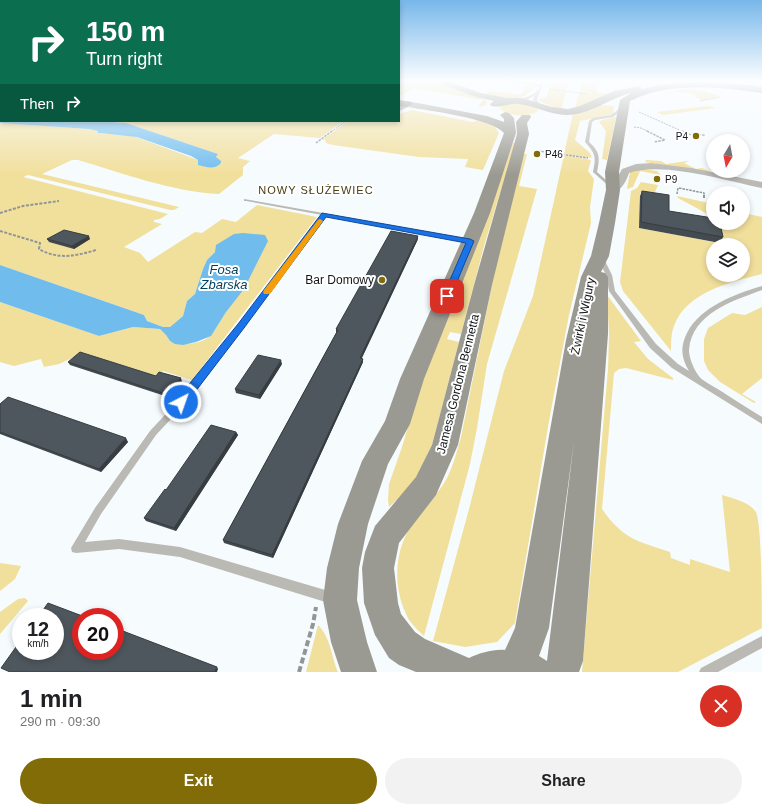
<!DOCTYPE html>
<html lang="en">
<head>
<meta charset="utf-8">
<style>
	body { margin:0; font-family:Arial,sans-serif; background:#f2f2f2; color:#202124; height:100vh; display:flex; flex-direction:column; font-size:15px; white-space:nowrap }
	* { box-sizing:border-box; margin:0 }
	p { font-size:13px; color:#757577 }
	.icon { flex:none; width:22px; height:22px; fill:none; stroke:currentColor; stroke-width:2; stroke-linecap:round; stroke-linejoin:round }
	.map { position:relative; height:672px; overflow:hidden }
	.details { display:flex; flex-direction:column; background:#fff; flex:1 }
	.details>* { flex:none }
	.hud { position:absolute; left:0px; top:0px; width:400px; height:122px; box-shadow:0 2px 6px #0003; background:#0b6e4f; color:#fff; overflow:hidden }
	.needle { width:26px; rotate:190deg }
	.fabs { position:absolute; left:706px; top:134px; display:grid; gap:8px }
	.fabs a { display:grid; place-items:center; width:44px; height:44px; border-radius:50%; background:#fff; box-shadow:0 2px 6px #0003; font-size:20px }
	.speed { position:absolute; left:12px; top:608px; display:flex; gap:8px; font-size:20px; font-weight:700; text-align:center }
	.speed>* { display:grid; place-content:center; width:52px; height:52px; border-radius:50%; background:#fff; box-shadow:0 2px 6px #0003; line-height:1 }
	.speed small { font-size:10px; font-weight:400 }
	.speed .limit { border:6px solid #d22; background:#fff; color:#111 }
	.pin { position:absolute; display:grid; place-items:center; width:34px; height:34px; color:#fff; margin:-17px; border-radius:8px; box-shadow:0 2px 6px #0006 }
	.me { position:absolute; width:44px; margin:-22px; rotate:41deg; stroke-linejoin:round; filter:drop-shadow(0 0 3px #0008) }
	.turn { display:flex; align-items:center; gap:14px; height:84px; padding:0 20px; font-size:18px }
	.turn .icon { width:52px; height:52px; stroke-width:2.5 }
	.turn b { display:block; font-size:28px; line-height:34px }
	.then { display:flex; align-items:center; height:38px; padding:0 20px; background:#0003; gap:8px; font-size:15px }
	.round { display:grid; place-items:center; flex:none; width:42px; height:42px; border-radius:21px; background:#f2f2f2 }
	.overview { display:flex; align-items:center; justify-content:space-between; height:68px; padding:0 20px }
	h1 { font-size:24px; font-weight:700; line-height:30px }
	.action { display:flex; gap:8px; margin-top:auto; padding:8px 20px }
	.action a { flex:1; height:46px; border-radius:24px; background:#826c07; color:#fff; font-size:16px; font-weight:700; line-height:46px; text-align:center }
	.action a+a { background:#f2f2f2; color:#202124 }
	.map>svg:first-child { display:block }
	.green { fill:#f1df9c; fill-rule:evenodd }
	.water { fill:#6fbced }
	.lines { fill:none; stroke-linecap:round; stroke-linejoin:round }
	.path-far3 { stroke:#919598; stroke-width:1; stroke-dasharray:2 1; stroke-linecap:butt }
	.path-far2 { stroke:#919598; stroke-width:1.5; stroke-dasharray:2.5 1; stroke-linecap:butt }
	.path-far1 { stroke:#919598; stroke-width:2; stroke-dasharray:3 1.5; stroke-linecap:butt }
	.path { stroke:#919598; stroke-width:4; stroke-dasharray:6 3; stroke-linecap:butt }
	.lane { fill:#bab9b4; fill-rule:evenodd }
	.street { fill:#bab9b4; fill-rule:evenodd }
	.secondary { fill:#9b9a92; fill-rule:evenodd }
	.highway { fill:#726f66; fill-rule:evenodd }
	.wall { fill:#434b50 }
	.shaded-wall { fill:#373d41 }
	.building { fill:#4e575d; stroke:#373d41 }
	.route { fill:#1a73e8; stroke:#114b97 }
	.slow { fill:#f59e0b }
	.poi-dot { fill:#826c07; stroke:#fff; stroke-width:1.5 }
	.labels { text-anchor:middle; stroke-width:4; stroke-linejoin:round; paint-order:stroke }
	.far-poi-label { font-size:10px; fill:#131619; stroke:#fff; text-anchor:start }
	.far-neighbourhood-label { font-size:11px; letter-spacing:1px; fill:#473d13; stroke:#fff }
	.poi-label { font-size:12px; fill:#131619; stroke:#fff; text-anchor:end }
	.street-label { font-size:12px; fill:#131619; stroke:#fff }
	.water-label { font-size:13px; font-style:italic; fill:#004161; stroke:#fff }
</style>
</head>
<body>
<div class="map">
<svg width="762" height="672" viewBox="0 0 762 672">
	<rect width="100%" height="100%" fill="#f6fbfe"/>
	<!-- green -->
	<path class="green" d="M399 81C408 81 419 80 428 82 448 85 467 93 486 101L487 103 484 106 478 107 483 100 413 88 402 95H399Z
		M553 81H569L562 90 560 91 566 92 561 110 539 101 540 98 545 99Z
		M585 81H599V86H602H597V93L609 94V92H615L614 89 626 90 575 109 579 92Z
		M527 85 533 87V89C520 104 502 98 484 94L491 91 521 95Z
		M690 89 707 92 720 96 702 100 695 97 698 96C681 89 663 93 644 95Z
		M519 103 537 108 538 111C528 118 509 116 500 109L501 105Z
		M601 105 614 106 613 114 580 121 575 140 590 153 592 158 564 154 573 113Z
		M709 106 716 108 663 115 657 112Z
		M412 110 473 122 479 120 494 125 499 133 483 170 465 167 468 159 419 157 333 145 326 143 325 140 323 139 348 121H399V114Z
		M616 117 607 160 602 159 606 131 599 122 602 120Z
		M97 121H344L320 138 274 134 238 158 250 161 243 167V175L219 194C173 192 122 173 78 160H72L42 174 179 207 174 210H170L28 175 23 177 168 214 160 219 154 220V222L162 224 124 247 140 253 148 262 195 232 202 233 222 219 236 222 257 205 317 217 192 380 163 371 158 376 83 353 59 364 44 367 41 359 14 366 0 362V302L99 336 133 327 160 329 166 335 170 341C181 346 203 345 212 334 217 327 221 319 226 312L215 252 207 260 203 269 195 294 187 301 183 316 170 327H163L147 321 144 315 0 265V123L89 129 99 131 98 133H101L131 135 198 160 217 159 216 157 218 154 126 123Z
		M513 143H515L484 246 461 334 450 332 447 339 459 342 432 445 418 475 404 493 389 507 388 500 389 484 402 447 416 400Z
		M523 154H527L519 186 537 189 487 364 477 428 470 464 424 636C419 631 413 626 409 620 393 591 393 554 411 526 421 510 436 497 446 480 453 467 457 451 461 437L502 236Z
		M564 155 591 160 588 171 594 179 590 207 591 223 569 315 549 421 515 623 497 642 465 647 433 641 469 509 504 371 533 296Z
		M646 160 661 161 666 164 687 161H689L684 163 696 169 702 168 711 172 739 177 645 162Z
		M642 169 657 171 661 175 640 171 633 187 627 189 630 172Z
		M641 182 658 185 655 192 650 194 641 192 640 195 647 196 639 228 719 243V223H743V213L762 217V274C731 282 686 292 674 326 671 333 671 343 671 351L623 291 620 282 631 191 637 188ZM713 245H743V275H713Z
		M677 196 709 203V206L713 207V217L678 198Z
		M607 295 641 341 634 342 648 359 673 378V380L626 368 619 369 614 373 602 509C623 539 637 541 670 552L671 558 690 565V559L730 572 722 495C734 499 748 501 756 512 762 525 762 608 762 628L678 672H582L608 369 609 335Z
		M762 307V378L742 394 756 402 754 403 720 382 708 370 704 361V339L708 328 732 313 745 315Z
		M0 563 21 566 15 579 0 591Z
		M25 598 28 601 0 634V612L18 599Z
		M318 625C331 638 331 656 338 672H306Z"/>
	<!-- water -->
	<path class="water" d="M0 116 1 121H97L126 123 218 154 216 157 221 161V163C215 170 206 167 198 165V160L191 156 137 137 101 133H98V131L89 129 0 123Z
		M243 233 265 235 268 241 244 289 226 312 211 336 196 342 183 345 175 344 170 341 166 335 160 329 133 327 99 336 0 302V265L144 315 147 321 163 327H170L183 316 187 301 195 294 203 269 207 260 215 252 216 245 234 234Z"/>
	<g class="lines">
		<!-- path-far3 -->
		<path class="path-far3" d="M549 89 587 94
			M563 91 570 81
			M700 101 720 97
			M639 112 684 132
			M634 127 641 128 649 132
			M331 132 346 121"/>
		<!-- path-far2 -->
		<path class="path-far2" d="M647 131 665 140 654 142
			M682 131 691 135H705
			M316 143 332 131
			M538 151 588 158
			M679 188 704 193V196
			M677 194 678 188"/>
		<!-- path-far1 -->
		<path class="path-far1" d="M704 195V199
			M0 213 23 206 59 201
			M0 231 40 243 39 249C58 260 76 256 96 250"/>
		<!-- path -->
		<path class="path" d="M299 672 313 624 316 607"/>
		<!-- lane -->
		<path class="lane" d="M508 81H517L540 85 542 82H544L537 99 540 106C536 106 534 103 533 99L535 95 527 100 517 102 515 101C524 97 535 96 540 87Z
			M674 81H677L680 87H678Z
			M622 107 625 108 613 117 595 120 592 122 589 142C600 152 600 157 597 172L614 187V188L612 189 593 172C596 157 596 154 585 142L589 121 593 118 611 115Z
			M244 199 470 239 473 241 470 243 327 216 194 394 156 435 101 514 85 542 119 539 180 547 332 592 336 594 338 598 336 602 332 604 180 557 119 549 76 553 72 552 71 548 95 508 150 431 188 390 322 215 246 201H244Z
			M600 255 603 257 612 275 615 291 656 344 678 364 689 371C681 358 680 347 687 333 700 307 735 294 762 286V290C733 301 692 313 689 350 689 359 696 375 703 380 708 384 715 387 721 391 734 400 748 408 762 417V424L672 368 650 348 609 291 606 275 597 257Z
			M762 636V648L718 672H699L701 668Z"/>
		<!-- street -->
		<path class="street" d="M651 163 691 168 762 182V188C727 181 662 161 629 173 627 180 621 191 613 193L608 190 617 178 622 169 636 164Z"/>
		<!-- secondary -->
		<path class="secondary" d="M433 81H447L481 93 507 98H522L552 107 568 109 580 106 612 92 638 86 641 87 642 89C681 79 722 82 762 87V93C719 87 670 81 630 101L619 172 620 190 615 223 609 256 601 272 605 273 608 277V334L583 661 579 672H416L399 665 389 658 375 635 364 603 362 568 365 552 375 526 416 477 432 445 474 285 517 134 516 122 522 115H530L531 117 527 123 529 134 492 285 458 445 436 495 399 543 394 568 398 603 401 614 415 632 425 639 469 658C480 653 493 649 505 650L515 628 566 340 581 277 591 256 599 223 606 190 605 172 620 100 631 93C610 98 589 115 567 115 550 115 535 106 519 104 509 103 499 108 491 106L490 104 494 101 476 97ZM574 441 547 661 539 656 549 628Z
			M407 101 487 116 504 122V119L500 115 505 112 509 113 514 118 516 133 490 213 424 379 410 424 388 464 368 524 359 568 357 600 367 642 377 672H341L331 642 323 600 327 568 338 524 362 461 385 421 400 379 474 213 504 133C491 118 430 111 408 107L399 111V104Z
			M0 104H1L0 111Z"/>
		<!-- highway -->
		<path class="highway" d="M0 95H1V101H0Z
			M399 100 411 102 412 104 407 107 399 106Z"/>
	</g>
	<!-- wall -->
	<path class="wall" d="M642 191 669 211 723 237 720 243 639 228 640 196Z
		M47 239H90L74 249 49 242Z
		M418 239 362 358 363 362 273 558 224 543 223 540 336 333V329Z
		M68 362 156 376 182 382 168 397 70 365Z
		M282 364 260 399 236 393 235 389Z
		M0 404 128 442 101 472 0 434Z
		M236 432 238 435 176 531 146 521 144 518 166 490Z"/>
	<!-- shaded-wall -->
	<path class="shaded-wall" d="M89 236 90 239 74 249 72 246Z
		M418 236V239L360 361V358Z
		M363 359V362L273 558 272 555Z
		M281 360 282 364 260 399 259 395Z
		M181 378 182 382 168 397 166 394Z
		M236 432 238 435 176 531 174 528Z
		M126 438 128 442 101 472 99 469Z
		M217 667 218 669 217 672H214Z"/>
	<!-- building -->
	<path class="building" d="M642 191 669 195V211L713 218V223H720L723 237 641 222Z
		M64 230 89 236 72 246 47 239Z
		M391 231 418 236 360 358 363 359 272 555 223 540 338 330 336 329Z
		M80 352 156 376 159 372 181 378 166 394 68 362Z
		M258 355 281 360 259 395 235 389Z
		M8 397 126 438 99 469 0 432V404Z
		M211 425 236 432 174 528 144 518 165 489 166 490Z
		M48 603 85 617H81V651H115V628L217 667 214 672H10L1 668 21 640V651H55V617H38Z"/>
	<!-- sky -->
	<linearGradient id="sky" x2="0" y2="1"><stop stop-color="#77b7ea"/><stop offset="0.46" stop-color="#fbfdff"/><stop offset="1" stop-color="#fbfdff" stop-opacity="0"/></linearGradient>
	<rect width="762" height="175" fill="url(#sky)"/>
	<!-- route -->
	<path class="route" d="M322 213 470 239 474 241 451 296 447 299 443 296 466 243 326 217 244 328 185 405H177L176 402 177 399 238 324Z"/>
	<!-- slow -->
	<path class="slow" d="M320 219 323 221 270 294H264L263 292 264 290 318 220Z"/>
	<!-- markers -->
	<g class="poi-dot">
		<circle cx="696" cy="136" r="4"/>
		<circle cx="537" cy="154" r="4"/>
		<circle cx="657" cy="179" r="4"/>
		<circle cx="382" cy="280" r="4"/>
	</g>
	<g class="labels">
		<!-- far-poi labels -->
		<g class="far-poi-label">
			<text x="688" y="140" text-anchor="end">P4</text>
			<text x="545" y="158">P46</text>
			<text x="665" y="183">P9</text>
		</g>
		<!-- far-neighbourhood labels -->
		<g class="far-neighbourhood-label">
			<text x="316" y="194">NOWY SŁUŻEWIEC</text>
		</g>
		<!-- poi labels -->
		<g class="poi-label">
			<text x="374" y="284">Bar Domowy</text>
		</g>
		<!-- street labels -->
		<g class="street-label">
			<text transform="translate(583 316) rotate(-78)" y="4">Żwirki i Wigury</text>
			<text transform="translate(458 384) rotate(-76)" y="4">Jamesa Gordona Bennetta</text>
		</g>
		<!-- water labels -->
		<g class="water-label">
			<text x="224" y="274">Fosa<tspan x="224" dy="15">Zbarska</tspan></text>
		</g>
	</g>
</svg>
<div class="fabs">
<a><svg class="needle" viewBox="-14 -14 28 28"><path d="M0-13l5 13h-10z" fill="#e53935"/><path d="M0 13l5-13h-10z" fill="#757577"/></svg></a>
<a><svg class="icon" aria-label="sound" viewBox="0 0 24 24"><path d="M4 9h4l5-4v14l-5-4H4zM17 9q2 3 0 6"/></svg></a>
<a><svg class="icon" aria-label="layers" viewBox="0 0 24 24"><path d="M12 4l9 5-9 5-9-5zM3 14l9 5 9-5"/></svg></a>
</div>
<div class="speed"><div>12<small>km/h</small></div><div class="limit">20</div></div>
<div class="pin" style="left:447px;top:296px;background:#d93025"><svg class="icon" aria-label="arrive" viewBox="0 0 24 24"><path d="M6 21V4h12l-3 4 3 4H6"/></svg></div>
<svg class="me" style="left:181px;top:402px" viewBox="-20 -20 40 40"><circle r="17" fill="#1a73e8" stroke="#fff" stroke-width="3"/><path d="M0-11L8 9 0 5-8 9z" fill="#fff"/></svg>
<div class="hud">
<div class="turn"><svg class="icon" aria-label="right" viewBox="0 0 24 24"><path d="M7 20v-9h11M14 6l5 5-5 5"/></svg><div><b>150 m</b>Turn right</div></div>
<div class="then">Then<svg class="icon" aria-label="right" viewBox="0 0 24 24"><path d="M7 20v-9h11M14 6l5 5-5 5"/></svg></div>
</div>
</div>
<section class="details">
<div class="overview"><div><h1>1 min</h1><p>290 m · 09:30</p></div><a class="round" style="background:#d93025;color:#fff"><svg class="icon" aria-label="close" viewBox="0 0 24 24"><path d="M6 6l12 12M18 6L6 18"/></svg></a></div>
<div class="action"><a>Exit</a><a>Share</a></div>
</section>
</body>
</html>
